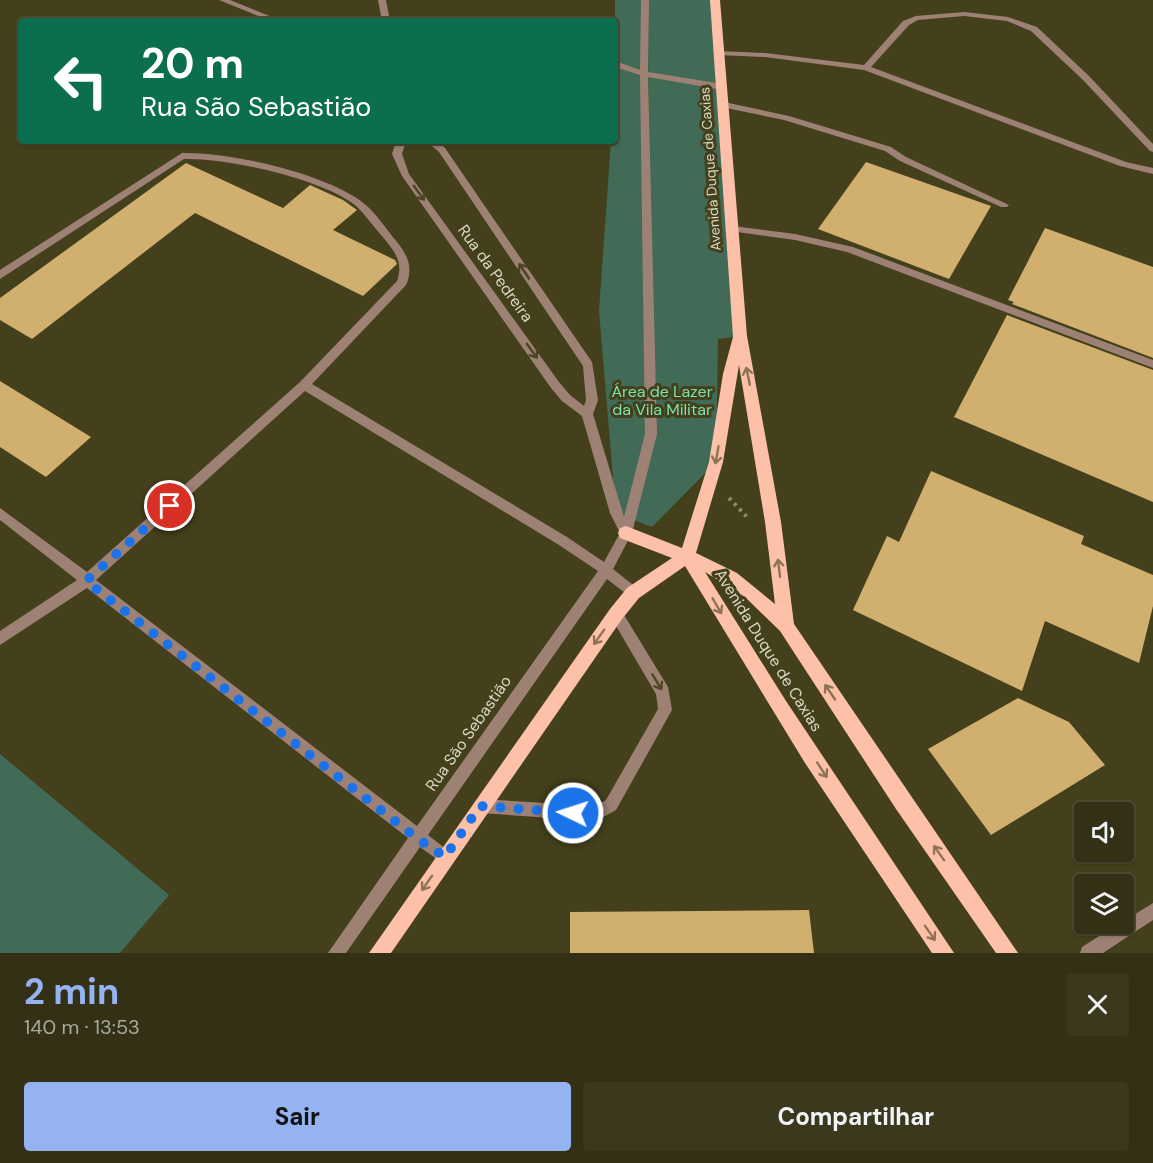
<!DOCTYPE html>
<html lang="pt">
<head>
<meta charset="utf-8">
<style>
	body { margin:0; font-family:"DM Sans",sans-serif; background:#3b381e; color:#f1f3f6; height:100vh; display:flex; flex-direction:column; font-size:22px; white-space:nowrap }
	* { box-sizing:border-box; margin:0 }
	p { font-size:20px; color:#a9a9a0 }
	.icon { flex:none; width:33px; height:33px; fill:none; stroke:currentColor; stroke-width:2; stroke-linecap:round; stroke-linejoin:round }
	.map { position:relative; height:953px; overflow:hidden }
	.details { display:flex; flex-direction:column; background:#333015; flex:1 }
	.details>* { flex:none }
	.top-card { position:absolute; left:18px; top:18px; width:600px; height:126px; border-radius:6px; box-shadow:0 2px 4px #0004,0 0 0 2px #4e4b34; background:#0b6e4f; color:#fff; overflow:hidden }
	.buttons { position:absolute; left:1074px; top:802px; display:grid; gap:12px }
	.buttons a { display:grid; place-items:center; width:60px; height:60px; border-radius:6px; background:#333015; box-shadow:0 2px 4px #0004,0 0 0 2px #4e4b34; font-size:30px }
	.pin { position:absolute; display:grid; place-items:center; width:51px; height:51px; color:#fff; margin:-26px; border:3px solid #fff; border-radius:50%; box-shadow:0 2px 6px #0007 }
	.me { position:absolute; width:66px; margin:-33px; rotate:274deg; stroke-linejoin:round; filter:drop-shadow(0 0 4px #0008) }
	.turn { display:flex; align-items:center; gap:21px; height:126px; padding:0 24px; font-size:27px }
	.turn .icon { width:78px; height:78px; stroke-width:2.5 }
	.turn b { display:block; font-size:42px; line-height:51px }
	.round { display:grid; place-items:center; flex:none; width:63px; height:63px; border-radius:6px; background:#3b381e }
	.headline { display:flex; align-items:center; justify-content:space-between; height:102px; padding:0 24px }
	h1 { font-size:36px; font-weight:700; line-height:45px; color:#95b2f1 }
	.primary-button { display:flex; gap:12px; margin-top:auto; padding:12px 24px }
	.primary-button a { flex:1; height:69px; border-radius:6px; background:#95b2f1; color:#111; font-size:24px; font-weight:700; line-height:69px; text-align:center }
	.primary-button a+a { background:#3b381e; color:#f1f3f6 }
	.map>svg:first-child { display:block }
	.green { fill:#416b57 }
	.building { fill:#d1af6f }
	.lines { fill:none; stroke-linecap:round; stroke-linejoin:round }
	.path { stroke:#8e8b6f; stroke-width:4; stroke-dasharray:3 4.5; stroke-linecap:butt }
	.service { fill:#9e8175; fill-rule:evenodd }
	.primary { fill:#fdc1a9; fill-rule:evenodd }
	.oneway { stroke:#4d4625 }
	.oneway2 { stroke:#8e7454 }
	.route { stroke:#1a73e8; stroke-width:10; stroke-dasharray:0 18 }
	.labels { text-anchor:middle; stroke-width:6; stroke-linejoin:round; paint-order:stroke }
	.far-street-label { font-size:14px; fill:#dad9c5; stroke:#44401c }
	.street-label { font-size:16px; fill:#dad9c5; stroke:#44401c }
	.park-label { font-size:16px; fill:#79e3b3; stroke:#44401c }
</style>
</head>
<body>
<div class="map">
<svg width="1153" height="953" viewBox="0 0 1153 953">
	<rect width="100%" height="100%" fill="#44401c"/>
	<!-- green -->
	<path class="green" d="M615 0H645L649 286 648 0H714L740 336 718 339 716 462 652 527 616 513 599 311 611 141H615Z
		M0 754 169 895 120 953H0Z"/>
	<!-- building -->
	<path class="building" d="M866 162 991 206 949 279 818 229Z
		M186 163 283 208 310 185 343 200 357 210 333 230 395 260 397 264 363 296 195 213 32 339 0 320V298Z
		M1045 228 1153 267V358L1012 304 1014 302 1008 300Z
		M1007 315 1153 370V502L954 417Z
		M0 381 91 437 46 477 0 447Z
		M931 471 1084 536 1081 544 1153 575V606L1139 663 1045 621 1022 691 853 610 887 536 899 542Z
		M1018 698 1069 722 1105 765 991 835 928 749Z
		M809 910 814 953H570V912Z"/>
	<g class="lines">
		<!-- path -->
		<path class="path" d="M729 498 748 518"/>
		<!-- service -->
		<path class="service" d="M219 0H230L282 21H271Z
			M378 0H386L390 21H382Z
			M641 0H649L648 72 723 84 727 87 723 90 648 77 657 434 632 533 613 569 638 589 640 593 638 597 633 599 607 579 428 835 450 852 453 857 450 862 445 865 420 847 346 953H328L408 838 87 588 0 645V631L77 580 0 520V508L87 572 300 382 397 281C404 261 394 251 382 236 373 226 365 214 355 205 320 178 228 158 184 159L0 279V270L182 153C230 152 318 172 358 199 372 208 382 223 392 236 405 251 415 265 406 285L312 384 567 537 604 562 620 533 610 513 582 416 562 401 551 388 402 176 392 154 396 141H406L402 154 409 174 559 382 570 395 584 406 586 400 583 366 439 152 426 141H437L445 148 592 362 598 400 593 414 624 517 645 434 640 75 615 67V61L640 70ZM305 391 559 545 598 571 417 826 96 580Z
			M964 12 1008 17 1037 27 1089 76 1153 144V152L1150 151 1083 80 1031 31 1007 21 964 16 918 20 909 25 871 67 1126 162 1153 168V174L1120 166 864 70 765 57 718 55 714 53 718 51 765 53 864 65 903 21 916 16Z
			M724 102 789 116 891 147 906 157 1009 205 1007 207H1001L900 161 885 151 784 120 721 107V103Z
			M733 226 795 234 853 247 1153 360V368L847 252 795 240 730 231V227Z
			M616 608 621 610 668 687 672 710 616 810 596 821 480 813 475 811 473 806 475 801 480 799 595 806 606 800 658 709 656 694 609 614 611 610Z
			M1153 903V920L1103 953H1080L1082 947 1118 924H1124V921Z"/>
		<!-- primary -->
		<path class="primary" d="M710 0H720L747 336 781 522 794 624 1018 953H996L896 809 780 631 745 597 705 572 786 701 954 953H932L805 763 685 566 639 598 622 619 391 953H369L610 609 627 588 672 558 620 538 618 533 620 528 626 526 682 548 709 462 723 374 733 337ZM739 365 765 522 775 604 737 573 696 553 723 462Z"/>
	</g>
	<!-- one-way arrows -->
	<defs><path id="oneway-shaft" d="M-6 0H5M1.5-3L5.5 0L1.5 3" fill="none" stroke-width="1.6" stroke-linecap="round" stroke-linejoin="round" transform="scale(1.5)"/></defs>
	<g class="oneway">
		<use href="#oneway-shaft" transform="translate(419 193) rotate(54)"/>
		<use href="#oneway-shaft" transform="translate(524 271) rotate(-124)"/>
		<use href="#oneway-shaft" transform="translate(532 351) rotate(54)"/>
		<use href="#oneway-shaft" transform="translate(657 682) rotate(59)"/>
	</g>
	<g class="oneway2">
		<use href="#oneway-shaft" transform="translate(748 376) rotate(-102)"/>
		<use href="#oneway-shaft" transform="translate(717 455) rotate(100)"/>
		<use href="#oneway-shaft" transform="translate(779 568) rotate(-97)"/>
		<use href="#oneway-shaft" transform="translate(717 606) rotate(60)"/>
		<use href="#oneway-shaft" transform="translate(599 637) rotate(125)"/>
		<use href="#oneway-shaft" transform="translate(830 692) rotate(-124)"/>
		<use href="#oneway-shaft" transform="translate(822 770) rotate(57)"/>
		<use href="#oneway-shaft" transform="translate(939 853) rotate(-125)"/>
		<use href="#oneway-shaft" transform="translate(427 883) rotate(125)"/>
		<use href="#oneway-shaft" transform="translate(930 933) rotate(55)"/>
	</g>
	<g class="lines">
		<!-- route -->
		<path class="route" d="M170 506 86 581 418 839 445 857 480 806 573 813"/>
	</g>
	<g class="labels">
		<!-- far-street labels -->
		<g class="far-street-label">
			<text transform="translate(710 169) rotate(-94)" y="5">Avenida Duque de Caxias</text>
		</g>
		<!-- street labels -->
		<g class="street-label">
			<text transform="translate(496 273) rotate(54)" y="6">Rua da Pedreira</text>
			<text transform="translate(769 650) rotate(58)" y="6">Avenida Duque de Caxias</text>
			<text transform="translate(468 733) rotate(-55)" y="6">Rua São Sebastião</text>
		</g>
		<!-- park labels -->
		<g class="park-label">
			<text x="662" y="397">Área de Lazer<tspan x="662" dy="18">da Vila Militar</tspan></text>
		</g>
	</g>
</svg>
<div class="buttons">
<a><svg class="icon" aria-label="sound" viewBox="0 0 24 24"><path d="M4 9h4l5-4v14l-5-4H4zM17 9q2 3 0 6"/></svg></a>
<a><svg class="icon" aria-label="layers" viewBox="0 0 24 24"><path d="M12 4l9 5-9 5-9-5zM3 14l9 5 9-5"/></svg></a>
</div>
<div class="pin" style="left:170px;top:506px;background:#d93025"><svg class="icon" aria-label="arrive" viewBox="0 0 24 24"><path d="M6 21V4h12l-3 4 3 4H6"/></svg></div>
<svg class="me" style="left:573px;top:813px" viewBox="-20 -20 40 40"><circle r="17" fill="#1a73e8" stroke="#fff" stroke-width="3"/><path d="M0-11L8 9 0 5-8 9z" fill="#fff"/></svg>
<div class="top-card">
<div class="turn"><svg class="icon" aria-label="left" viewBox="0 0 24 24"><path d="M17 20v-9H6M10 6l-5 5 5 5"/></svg><div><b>20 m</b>Rua São Sebastião</div></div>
</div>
</div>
<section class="details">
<div class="headline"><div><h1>2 min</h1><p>140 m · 13:53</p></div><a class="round"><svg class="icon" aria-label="close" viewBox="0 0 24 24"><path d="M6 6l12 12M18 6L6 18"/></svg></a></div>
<div class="primary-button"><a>Sair</a><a>Compartilhar</a></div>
</section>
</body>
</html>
